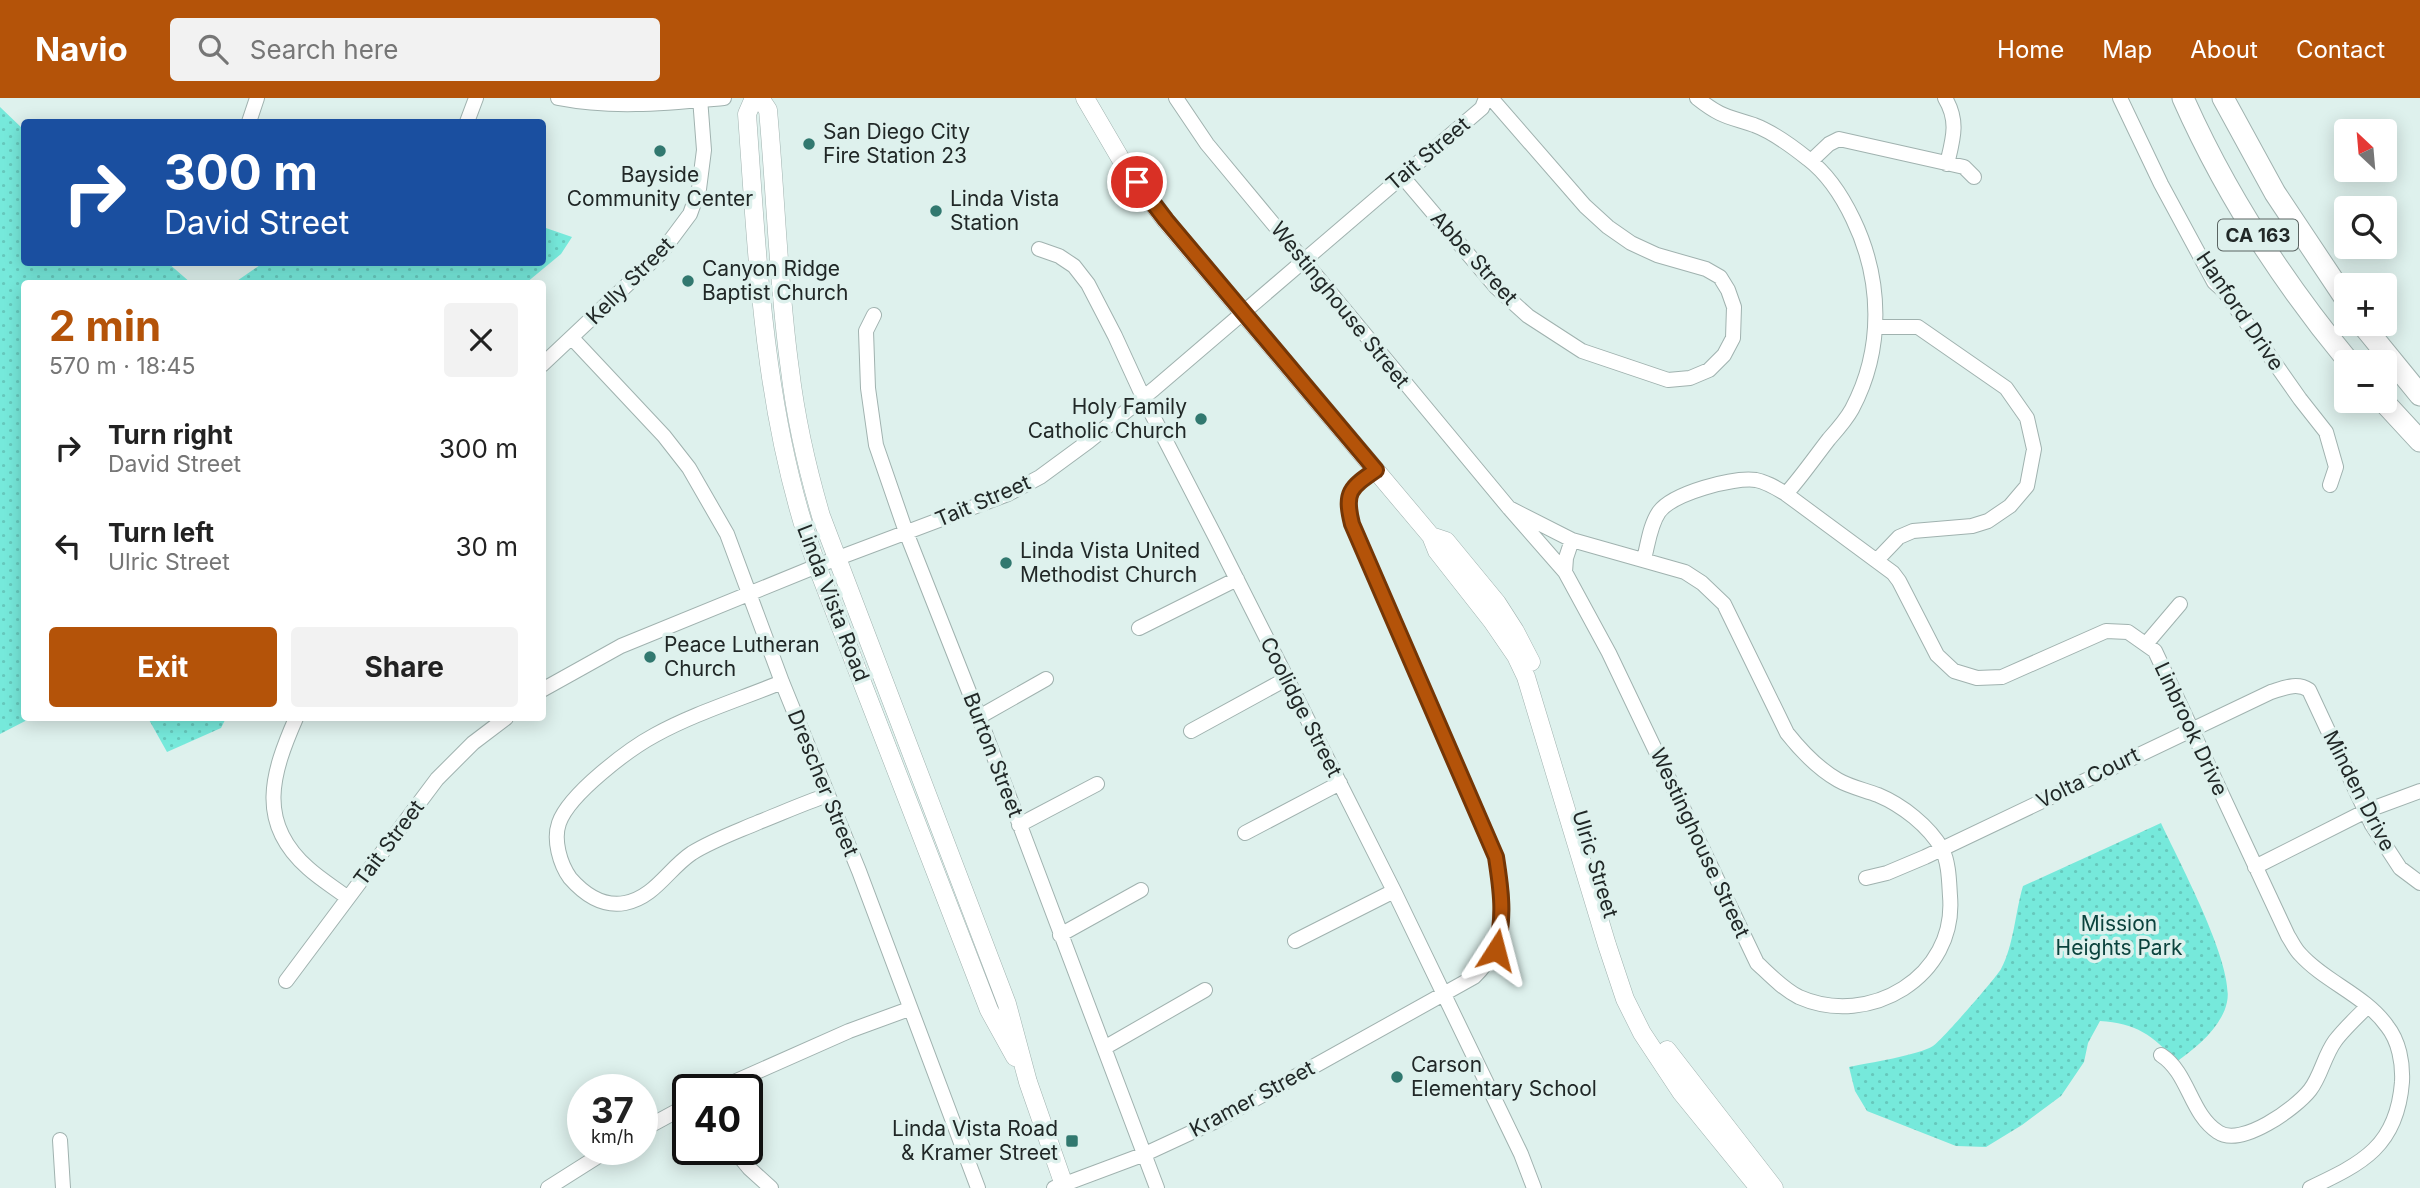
<!DOCTYPE html>
<html lang="en">
<head>
<meta charset="utf-8">
<style>
	body { margin:0; font-family:Inter,sans-serif; background:#f2f2f2; color:#222; height:100vh; display:flex; flex-direction:column; font-size:26px; white-space:nowrap }
	* { box-sizing:border-box; margin:0 }
	p { font-size:23px; color:#767676 }
	.icon { flex:none; width:38px; height:38px; fill:none; stroke:currentColor; stroke-width:2; stroke-linecap:round; stroke-linejoin:round }
	.map { position:relative; flex:1; overflow:hidden }
	.side { position:absolute; left:21px; top:182px; width:525px; height:441px; display:flex; flex-direction:column; background:#fff; border-radius:7px; box-shadow:0 4px 18px #0003 }
	.side>* { flex:none }
	.top-card { position:absolute; left:21px; top:21px; width:525px; height:147px; border-radius:7px; box-shadow:0 4px 18px #0003; background:#1a4fa0; color:#fff; overflow:hidden }
	.needle { width:46px; rotate:334deg }
	.buttons { position:absolute; left:2334px; top:21px; display:grid; gap:14px }
	.buttons a { display:grid; place-items:center; width:63px; height:63px; border-radius:7px; background:#fff; box-shadow:0 4px 18px #0003; font-size:35px }
	.speed { position:absolute; left:567px; top:976px; display:flex; gap:14px; font-size:35px; font-weight:700; text-align:center }
	.speed>* { display:grid; place-content:center; width:91px; height:91px; border-radius:50%; background:#fff; box-shadow:0 4px 18px #0003; line-height:1 }
	.speed small { font-size:18px; font-weight:400 }
	.speed .limit { border:4px solid #111; border-radius:10px; background:#fff; color:#111 }
	.pin { position:absolute; display:grid; place-items:center; width:60px; height:60px; color:#fff; margin:-30px; border:4px solid #fff; border-radius:50%; box-shadow:0 2px 7px #0007 }
	.me { position:absolute; width:77px; margin:-38px; rotate:9deg; stroke-linejoin:round; filter:drop-shadow(0 0 5px #0008) }
	.turn { display:flex; align-items:center; gap:24px; height:147px; padding:0 28px; font-size:32px }
	.turn .icon { width:91px; height:91px; stroke-width:2.5 }
	.turn b { display:block; font-size:49px; line-height:60px }
	.round { display:grid; place-items:center; flex:none; width:74px; height:74px; border-radius:7px; background:#f2f2f2 }
	.overview { display:flex; align-items:center; justify-content:space-between; height:119px; padding:0 28px }
	h1 { font-size:42px; font-weight:700; line-height:52px; color:#b45309 }
	.primary-button { display:flex; gap:14px; margin-top:auto; padding:14px 28px }
	.primary-button a { flex:1; height:80px; border-radius:7px; background:#b45309; color:#fff; font-size:28px; font-weight:700; line-height:80px; text-align:center }
	.primary-button a+a { background:#f2f2f2; color:#222 }
	ul { padding:0; list-style:none }
	li { display:flex; align-items:center; gap:21px; height:98px; padding:0 28px }
	li div { flex:1 }
	li b { display:block; font-size:26px }
	li em { font-style:normal }
	header { display:flex; align-items:center; gap:42px; box-sizing:border-box; height:98px; padding:0 35px; background:#b45309; color:#fff }
	header strong { font-size:33px }
	nav { display:flex; gap:38px; margin-inline-start:auto; font-size:24px }
	.search { width:490px; height:63px; background:#f2f2f2; display:flex; align-items:center; gap:18px; box-sizing:border-box; padding:0 24px; border-radius:7px; color:#767676; font-size:26px }
	.map>svg:first-child { display:block }
	.park { fill:url(#park-dots) }
	.lines { fill:none; stroke-linecap:round; stroke-linejoin:round }
	.minor-casing { stroke:#a0b2af; stroke-width:16 }
	.major-casing { stroke:#a0b2af; stroke-width:19 }
	.highway-casing { stroke:#a0b2af; stroke-width:23 }
	.minor { stroke:#fff; stroke-width:14 }
	.major { stroke:#fff; stroke-width:18 }
	.highway { stroke:#fff; stroke-width:21 }
	.route-casing { stroke:#753606; stroke-width:18 }
	.route { stroke:#b45309; stroke-width:12 }
	.poi-dot { fill:#31786f; stroke:#def1ed; stroke-width:2.5 }
	.labels { text-anchor:middle; stroke-width:7; stroke-linejoin:round; paint-order:stroke }
	.shield { fill:#def1ed; stroke:#5a6462; stroke-width:2 }
	.shield-label { font-size:19px; font-weight:bold; fill:#212827 }
	.poi-label { font-size:21px; fill:#212827; stroke:#def1ed; text-anchor:start }
	.street-label { font-size:21px; fill:#212827; stroke:#def1ed }
	.park-label { font-size:21px; fill:#0b433d; stroke:#def1ed }
</style>
</head>
<body>
<header>
<strong>Navio</strong>
<div class="search"><svg class="icon" aria-label="search" viewBox="0 0 24 24"><circle cx="10" cy="10" r="6"/><path d="M15 15l6 6"/></svg>Search here</div>
<nav><a>Home</a><a>Map</a><a>About</a><a>Contact</a></nav>
</header>
<div class="map">
<svg width="2420" height="1090" viewBox="0 0 2420 1090">
	<defs>
		<pattern id="park-dots" width="8" height="8" patternUnits="userSpaceOnUse" patternTransform="scale(1.75)"><rect width="8" height="8" fill="#76e9db"/><path d="M2 2h.1M6 6h.1" fill="none" stroke="#66c8bc" stroke-width="1.8" stroke-linecap="round"/></pattern>
	</defs>
	<rect width="100%" height="100%" fill="#def1ed"/>
	<!-- park -->
	<path class="park" d="M0 9 24 32V164L168 165 191 185 24 186V620H31L0 636Z
		M543 129 572 139 561 156 526 185H234L263 165 542 164Z
		M148 620H226L221 630 167 654Z
		M2161 725C2178 762 2235 867 2227 904 2222 929 2195 951 2176 964 2154 937 2135 925 2100 923L2088 945 2084 964 2061 998 2022 1027 1986 1049 1956 1048 1867 1013 1855 993 1849 969C1868 965 1919 957 1933 948 1941 943 1996 880 2001 871 2014 847 2015 815 2023 788Z"/>
	<g class="lines">
		<!-- minor casing -->
		<g class="minor-casing">
			<path id="minor" d="M558 0C614 11 668 5 724 0
				M1176 0 1207 46 1509 410 1565 474
				M1697 0C1721 19 1727 18 1754 27 1773 34 1793 49 1808 61 1829 77 1842 98 1853 121 1882 181 1884 251 1852 311 1846 322 1837 332 1829 341 1815 359 1802 378 1786 396
				M1945 0C1959 23 1953 41 1947 66
				M2120 0 2161 86 2214 184 2224 193 2300 301 2326 334 2336 369 2330 387
				M249 24 257 0
				M467 24 476 0
				M1811 63 1829 46 1839 41 1964 69 1974 79
				M1402 78 1496 189 1528 218 1582 253 1668 282 1690 280 1709 272 1724 257 1733 240 1734 209 1728 192 1720 179 1706 171 1657 157 1631 145 1608 129 1585 108 1491 0
				M1039 151 1059 158 1074 168 1088 186 1115 238 1143 299 1217 442 1394 793 1521 1056 1534 1090
				M874 217 866 233 868 290 876 347 906 434 979 619 1157 1090
				M1876 229H1918L2006 290 2027 320 2034 351 2027 388 2010 408 1988 423 1972 428 1913 433 1899 439 1877 462
				M572 240 664 338 689 370 727 436 782 584 859 773 978 1090
				M542 267 661 155 690 116 699 91 704 52 700 0
				M1509 410 1572 442 1685 474 1702 485 1724 506 1787 635C1802 654 1817 670 1838 682 1850 689 1865 692 1878 697 1902 707 1929 728 1942 751 1949 765 1949 783 1950 798 1957 879 1869 930 1799 899 1783 891 1770 877 1757 865L1609 555 1565 474 1566 460 1572 442
				M1644 461C1648 446 1650 427 1659 414 1673 395 1733 379 1756 382 1767 384 1776 390 1786 396L1893 475 1899 483 1937 557 1954 573 1977 580 2002 579 2106 533 2128 534 2155 553 2288 838C2292 844 2295 851 2300 856 2325 884 2365 897 2387 928 2399 943 2403 965 2402 984 2397 1048 2363 1065 2310 1090
				M1139 530 1237 481
				M2146 546 2180 506
				M782 584C741 601 695 615 655 637 629 651 569 696 559 725 553 742 560 766 570 780 584 796 603 809 625 805 655 799 668 771 692 755 713 742 736 734 759 724 782 715 804 705 828 697
				M542 592 621 548 817 468 1008 396 1040 379 1089 343 1154 291 1482 10 1486 0
				M979 619 1046 581
				M296 620C272 675 256 724 308 770 320 781 335 790 348 800
				M1191 633 1286 581
				M1019 727 1097 686
				M1245 735 1340 685
				M2255 769 2366 713 2420 693
				M1866 780 1887 775 1925 759 2271 594C2284 590 2297 584 2309 592L2372 727 2400 770 2420 785
				M1060 837 1141 792
				M1295 843 1394 793
				M286 883 437 681 473 645 506 620
				M1104 950 1205 892
				M2161 957C2189 975 2190 1016 2218 1034 2241 1050 2296 1010 2310 992 2321 978 2324 958 2335 943 2344 931 2357 919 2368 908
				M716 992 849 933 909 911
				M642 1032 688 1007
				M60 1042 63 1090
				M734 1052 749 1070 771 1090
				M548 1090 608 1052
				M1054 1090 1145 1056 1214 1024 1474 879C1511 843 1504 806 1496 759L1352 426C1343 394 1350 390 1376 372"/>
		</g>
		<!-- major casing -->
		<g class="major-casing">
			<path id="major" d="M754 0 747 16C758 168 764 323 817 468L989 912 1015 959
				M760 0 768 12C776 99 778 186 790 272 796 322 807 370 821 418L1007 906 1028 984 1065 1090
				M1085 0 1123 65 1166 123 1431 438 1437 453 1492 523 1516 558 1526 579 1607 847 1625 901 1642 935 1681 994 1759 1090
				M1431 438 1446 443 1497 505 1515 533 1531 564
				M1667 952 1774 1090"/>
		</g>
		<!-- highway casing -->
		<g class="highway-casing">
			<path id="highway" d="M2183 0C2225 95 2283 184 2349 264
				M2223 0 2275 95 2347 203
				M2362 226 2420 297
				M2383 303 2420 343"/>
		</g>
		<!-- minor -->
		<use href="#minor" class="minor"/>
		<!-- major -->
		<use href="#major" class="major"/>
		<!-- highway -->
		<use href="#highway" class="highway"/>
	</g>
	<g class="lines">
		<!-- route casing -->
		<g class="route-casing">
			<path id="route" d="M1137 84 1166 122 1376 372C1350 390 1344 394 1352 426L1496 759C1501 791 1505 820 1496 852"/>
		</g>
		<!-- route -->
		<use href="#route" class="route"/>
	</g>
	<!-- markers -->
	<g class="poi-dot">
		<circle cx="809" cy="46" r="7"/>
		<circle cx="660" cy="53" r="7"/>
		<circle cx="936" cy="113" r="7"/>
		<circle cx="688" cy="183" r="7"/>
		<circle cx="1201" cy="321" r="7"/>
		<circle cx="1006" cy="465" r="7"/>
		<circle cx="650" cy="559" r="7"/>
		<circle cx="1397" cy="979" r="7"/>
		<rect x="1065" y="1036" width="14" height="14" rx="3.5"/>
	</g>
	<g class="labels">
		<!-- shield labels -->
		<rect class="shield" x="2218" y="121.5" width="80" height="31" rx="5"/>
		<g class="shield-label">
			<text x="2258" y="144">CA 163</text>
		</g>
		<!-- poi labels -->
		<g class="poi-label">
			<text x="823" y="41">San Diego City<tspan x="823" dy="24">Fire Station 23</tspan></text>
			<text x="660" y="84" text-anchor="middle">Bayside<tspan x="660" dy="24">Community Center</tspan></text>
			<text x="950" y="108">Linda Vista<tspan x="950" dy="24">Station</tspan></text>
			<text x="702" y="178">Canyon Ridge<tspan x="702" dy="24">Baptist Church</tspan></text>
			<text x="1187" y="316" text-anchor="end">Holy Family<tspan x="1187" dy="24">Catholic Church</tspan></text>
			<text x="1020" y="460">Linda Vista United<tspan x="1020" dy="24">Methodist Church</tspan></text>
			<text x="664" y="554">Peace Lutheran<tspan x="664" dy="24">Church</tspan></text>
			<text x="1411" y="974">Carson<tspan x="1411" dy="24">Elementary School</tspan></text>
			<text x="1058" y="1038" text-anchor="end">Linda Vista Road<tspan x="1058" dy="24">&amp; Kramer Street</tspan></text>
		</g>
		<!-- street labels -->
		<g class="street-label">
			<text transform="translate(1428 56) rotate(-40)" y="7">Tait Street</text>
			<text transform="translate(1474 160) rotate(48)" y="7">Abbe Street</text>
			<text transform="translate(630 183) rotate(-45)" y="7">Kelly Street</text>
			<text transform="translate(1340 207) rotate(51)" y="7">Westinghouse Street</text>
			<text transform="translate(2240 213) rotate(56)" y="7">Hanford Drive</text>
			<text transform="translate(983 403) rotate(-23)" y="7">Tait Street</text>
			<text transform="translate(833 505) rotate(69)" y="7">Linda Vista Road</text>
			<text transform="translate(1301 609) rotate(63)" y="7">Coolidge Street</text>
			<text transform="translate(2191 631) rotate(65)" y="7">Linbrook Drive</text>
			<text transform="translate(993 657) rotate(69)" y="7">Burton Street</text>
			<text transform="translate(2088 680) rotate(-26)" y="7">Volta Court</text>
			<text transform="translate(823 685) rotate(68)" y="7">Drescher Street</text>
			<text transform="translate(2359 693) rotate(63)" y="7">Minden Drive</text>
			<text transform="translate(389 745) rotate(-53)" y="7">Tait Street</text>
			<text transform="translate(1700 745) rotate(65)" y="7">Westinghouse Street</text>
			<text transform="translate(1595 766) rotate(73)" y="7">Ulric Street</text>
			<text transform="translate(1252 1001) rotate(-28)" y="7">Kramer Street</text>
		</g>
		<!-- park labels -->
		<g class="park-label">
			<text x="2119" y="833">Mission<tspan x="2119" dy="24">Heights Park</tspan></text>
		</g>
	</g>
</svg>
<div class="buttons">
<a><svg class="needle" viewBox="-14 -14 28 28"><path d="M0-13l5 13h-10z" fill="#e53935"/><path d="M0 13l5-13h-10z" fill="#767676"/></svg></a>
<a><svg class="icon" aria-label="search" viewBox="0 0 24 24"><circle cx="10" cy="10" r="6"/><path d="M15 15l6 6"/></svg></a>
<a>+</a>
<a>−</a>
</div>
<div class="speed"><div>37<small>km/h</small></div><div class="limit">40</div></div>
<div class="pin" style="left:1137px;top:84px;background:#d93025"><svg class="icon" aria-label="arrive" viewBox="0 0 24 24"><path d="M6 21V4h12l-3 4 3 4H6"/></svg></div>
<svg class="me" style="left:1496px;top:852px" viewBox="-20 -20 40 40"><path d="M0-17L14 15 0 8-14 15z" fill="#b45309" stroke="#fff" stroke-width="4"/></svg>
<div class="top-card">
<div class="turn"><svg class="icon" aria-label="right" viewBox="0 0 24 24"><path d="M7 20v-9h11M14 6l5 5-5 5"/></svg><div><b>300 m</b>David Street</div></div>
</div>
<section class="side">
<div class="overview"><div><h1>2 min</h1><p>570 m · 18:45</p></div><a class="round"><svg class="icon" aria-label="close" viewBox="0 0 24 24"><path d="M6 6l12 12M18 6L6 18"/></svg></a></div>
<ul>
<li><svg class="icon" aria-label="right" viewBox="0 0 24 24"><path d="M7 20v-9h11M14 6l5 5-5 5"/></svg><div><b>Turn right</b><p>David Street</p></div><em>300 m</em></li>
<li><svg class="icon" aria-label="left" viewBox="0 0 24 24"><path d="M17 20v-9H6M10 6l-5 5 5 5"/></svg><div><b>Turn left</b><p>Ulric Street</p></div><em>30 m</em></li>
</ul>
<div class="primary-button"><a>Exit</a><a>Share</a></div>
</section>
</div>
</body>
</html>
